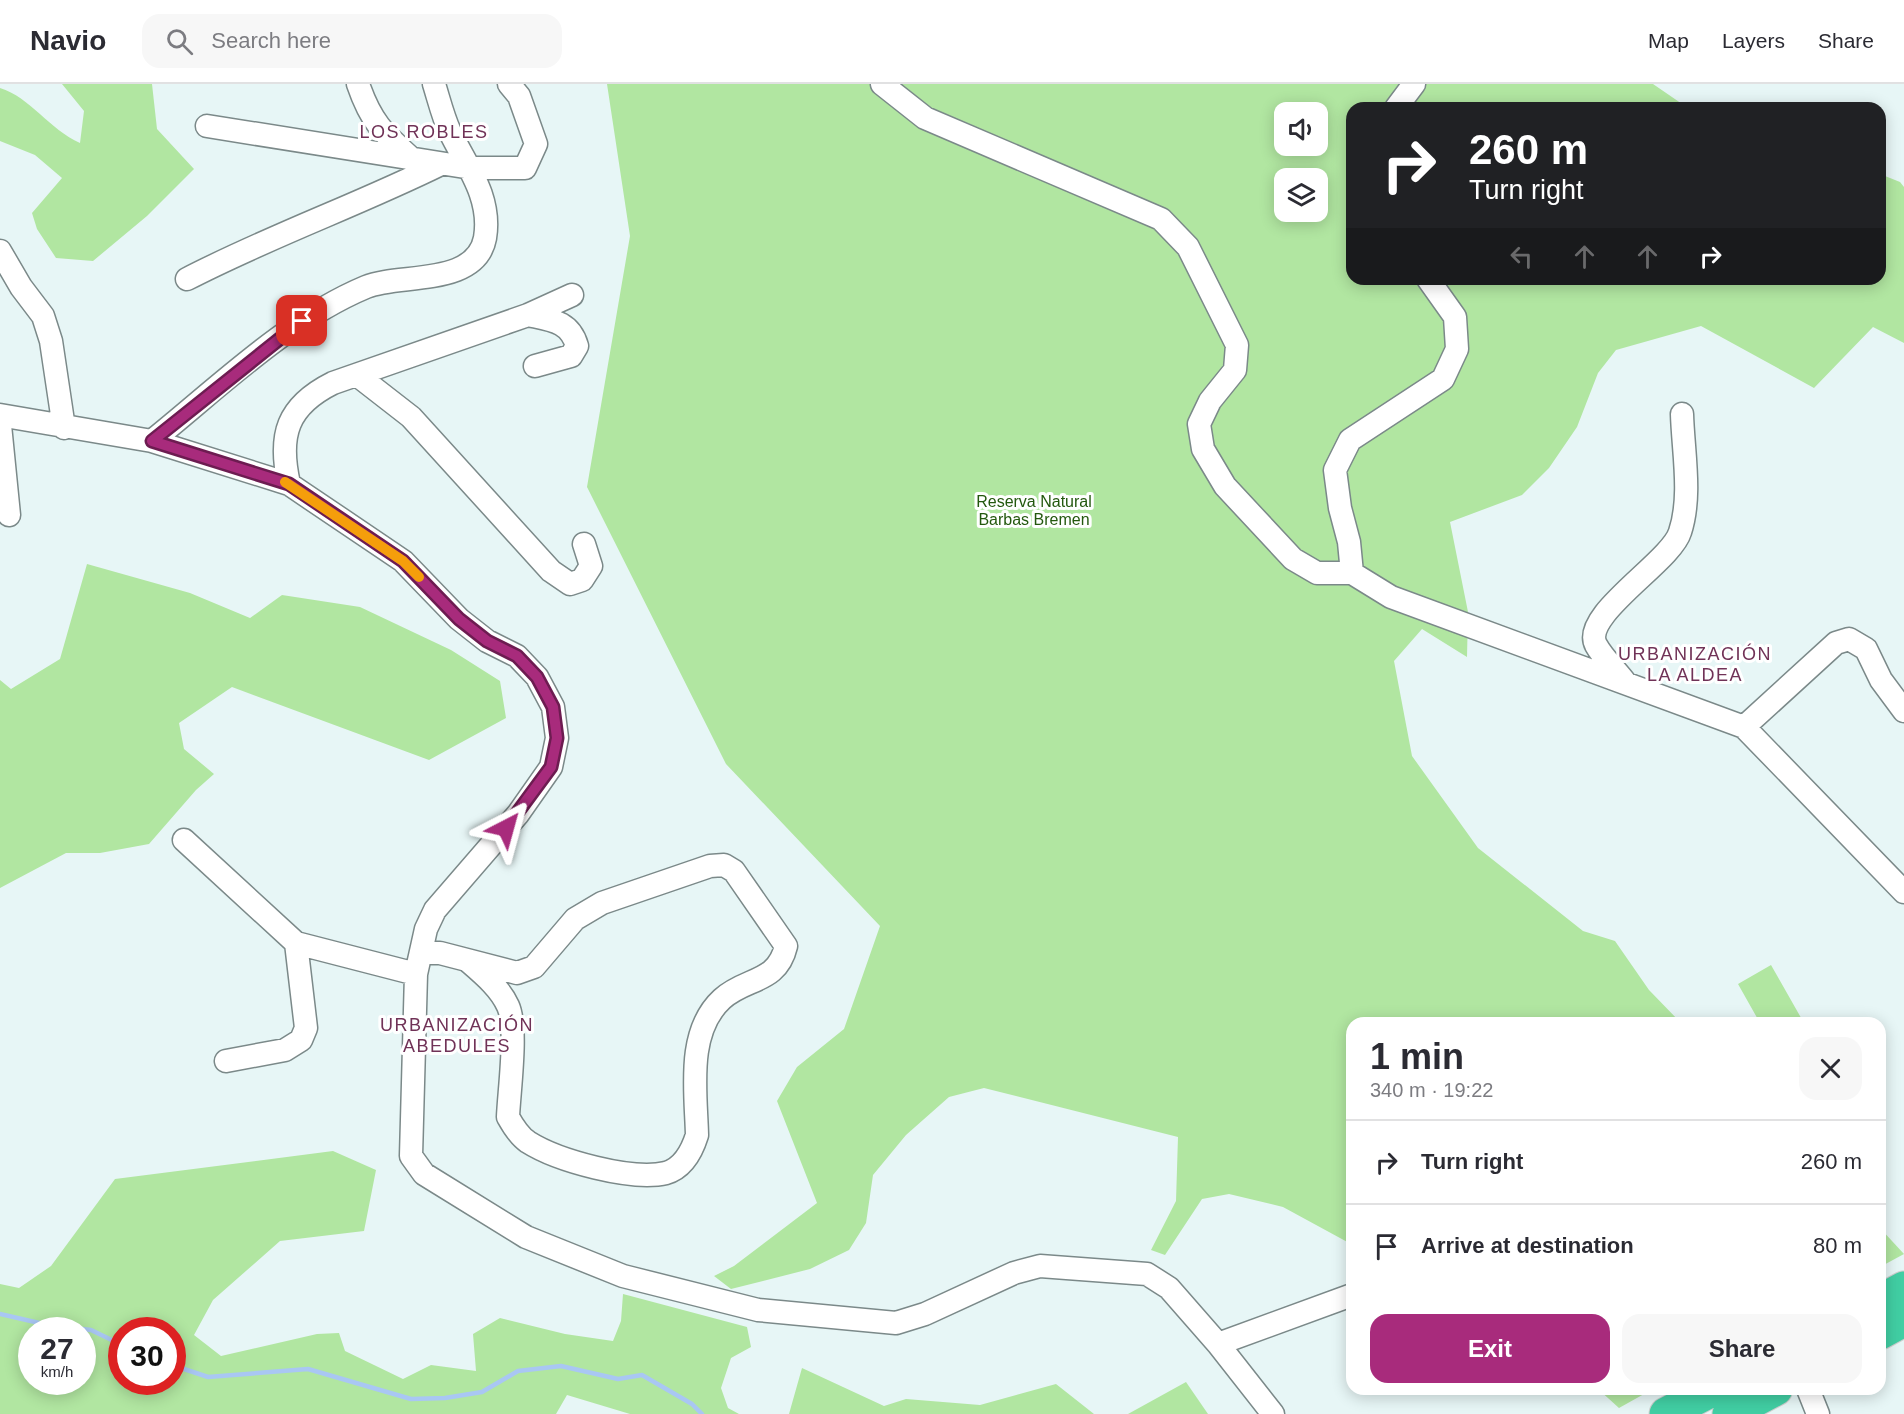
<!DOCTYPE html>
<html lang="en">
<head>
<meta charset="utf-8">
<style>
	body { margin:0; font-family:Helvetica,sans-serif; background:#f7f7f7; color:#2b2b33; height:100vh; display:flex; flex-direction:column; font-size:22px; white-space:nowrap }
	* { box-sizing:border-box; margin:0 }
	p { font-size:20px; color:#7c7c81 }
	.icon { flex:none; width:33px; height:33px; fill:none; stroke:currentColor; stroke-width:2; stroke-linecap:round; stroke-linejoin:round }
	.map { position:relative; flex:1; overflow:hidden }
	.details { position:absolute; left:1346px; top:933px; width:540px; height:378px; display:flex; flex-direction:column; background:#fff; border-radius:18px; box-shadow:0 3px 15px #0003 }
	.details>* { flex:none }
	.banner { position:absolute; left:1346px; top:18px; width:540px; height:183px; border-radius:18px; box-shadow:0 3px 15px #0003; background:#202124; color:#fff; overflow:hidden }
	.controls { position:absolute; left:1274px; top:18px; display:grid; gap:12px }
	.controls a { display:grid; place-items:center; width:54px; height:54px; border-radius:12px; background:#fff; box-shadow:0 3px 15px #0003; font-size:30px }
	.speed { position:absolute; left:18px; top:1233px; display:flex; gap:12px; font-size:30px; font-weight:700; text-align:center }
	.speed>* { display:grid; place-content:center; width:78px; height:78px; border-radius:50%; background:#fff; box-shadow:0 3px 15px #0003; line-height:1 }
	.speed small { font-size:15px; font-weight:400 }
	.speed .limit { border:9px solid #d22; background:#fff; color:#111 }
	.pin { position:absolute; display:grid; place-items:center; width:51px; height:51px; color:#fff; margin:-26px; border-radius:12px; box-shadow:0 3px 9px #0006 }
	.me { position:absolute; width:66px; margin:-33px; rotate:39deg; stroke-linejoin:round; filter:drop-shadow(0 0 4px #0008) }
	.turn { display:flex; align-items:center; gap:21px; height:126px; padding:0 24px; font-size:27px }
	.turn .icon { width:78px; height:78px; stroke-width:2.5 }
	.turn b { display:block; font-size:42px; line-height:51px }
	.lanes { display:flex; align-items:center; height:57px; padding:0 24px; background:#0003; justify-content:center; gap:30px; direction:ltr }
	.lanes .off { opacity:.35 }
	.round { display:grid; place-items:center; flex:none; width:63px; height:63px; border-radius:18px; background:#f7f7f7 }
	.headline { display:flex; align-items:center; justify-content:space-between; height:102px; padding:0 24px }
	h1 { font-size:36px; font-weight:700; line-height:45px }
	.primary-button { display:flex; gap:12px; margin-top:auto; padding:12px 24px }
	.primary-button a { flex:1; height:69px; border-radius:18px; background:#a82b7c; color:#fff; font-size:24px; font-weight:700; line-height:69px; text-align:center }
	.primary-button a+a { background:#f7f7f7; color:#2b2b33 }
	ul { padding:0; list-style:none }
	li { display:flex; align-items:center; gap:18px; height:84px; padding:0 24px; border-top:2px solid #e1e1e2 }
	li div { flex:1 }
	li b { display:block; font-size:22px }
	li em { font-style:normal }
	header { display:flex; align-items:center; gap:36px; box-sizing:border-box; height:84px; padding:0 30px; background:#fff; border-bottom:2px solid #e1e1e2 }
	header strong { font-size:28px }
	nav { display:flex; gap:33px; margin-inline-start:auto; font-size:21px }
	.search { width:420px; height:54px; background:#f7f7f7; display:flex; align-items:center; gap:15px; box-sizing:border-box; padding:0 21px; border-radius:18px; color:#7c7c81; font-size:22px }
	.map>svg:first-child { display:block }
	.green { fill:#b1e6a1; fill-rule:evenodd }
	.lines { fill:none; stroke-linecap:round; stroke-linejoin:round }
	.stream { stroke:#a9c7f3; stroke-width:4.5 }
	.minor-casing { stroke:#7b8989; stroke-width:25 }
	.highway-casing { stroke:#cecfcf; stroke-width:35 }
	.minor { stroke:#fff; stroke-width:22 }
	.highway { stroke:#41cea3; stroke-width:33 }
	.route-casing { stroke:#6d1c51; stroke-width:15 }
	.route { stroke:#a82b7c; stroke-width:10 }
	.slow { stroke:#f59e0b; stroke-width:10 }
	.labels { text-anchor:middle; stroke-width:6; stroke-linejoin:round; paint-order:stroke }
	.park-label { font-size:16px; fill:#23580e; stroke:#fff }
	.neighbourhood-label { font-size:18px; letter-spacing:1.5px; fill:#703257; stroke:#fff }
</style>
</head>
<body>
<header>
<strong>Navio</strong>
<div class="search"><svg class="icon" aria-label="search" viewBox="0 0 24 24"><circle cx="10" cy="10" r="6"/><path d="M15 15l6 6"/></svg>Search here</div>
<nav><a>Map</a><a>Layers</a><a>Share</a></nav>
</header>
<div class="map">
<svg width="1904" height="1330" viewBox="0 0 1904 1330">
	<rect width="100%" height="100%" fill="#e7f6f6"/>
	<!-- green -->
	<path class="green" d="M62 0H152L157 45 194 85 147 132 93 177 56 174 37 145 32 129 62 94 35 71 0 57V4C30 13 50 46 80 59L84 27Z
		M607 0H1653L1688 24H1352V195H1880V90L1900 98 1904 103V259L1873 243 1814 304 1701 242 1616 266 1598 289 1577 343 1549 384 1522 411 1450 438 1468 528 1467 573 1422 545 1394 577 1412 672 1478 764 1583 847 1615 857 1649 906 1681 939H1352L1351 1160 1283 1123 1229 1110 1202 1115 1165 1171 1151 1166 1176 1117 1178 1053 984 1004 949 1013 906 1051 873 1091 866 1139 849 1166 810 1185 731 1205 714 1192 734 1182 817 1119 777 1017 797 983 844 945 880 842 726 680 587 403 630 152ZM1284 28H1317V62H1284ZM1284 94H1317V128H1284Z
		M87 480 190 509 250 534 282 511 360 523 451 566 500 597 506 634 429 676 232 603 179 639 184 665 214 690 196 706 149 760 100 769H66L0 804V596L11 605 60 575Z
		M1771 881 1804 939H1760L1738 900Z
		M333 1067 376 1086 364 1147 280 1157 213 1216 194 1251 221 1272 317 1250 339 1249 345 1267 403 1295 431 1281 476 1287 473 1250 500 1234 565 1250 613 1257 621 1237 623 1210 747 1243 751 1263 731 1274 721 1304 728 1324 739 1330H630L567 1311 556 1330H0V1200L19 1204 51 1182 115 1095ZM82 1246V1298H32V1246ZM172 1246V1298H122V1246Z
		M1880 1144 1904 1170 1880 1183Z
		M802 1284 884 1322 906 1315 980 1321 1056 1300 1094 1330H789Z
		M1186 1298 1208 1330H1128Z
		M1598 1305H1653L1619 1324Z"/>
	<g class="lines">
		<!-- stream -->
		<path class="stream" d="M0 1230 48 1241 91 1246 122 1261
			M172 1281 208 1293 308 1285 411 1315 445 1314 482 1308 518 1287 561 1282 618 1295 642 1291 692 1320 702 1330"/>
		<!-- minor casing -->
		<g class="minor-casing">
			<path id="minor" d="M358 0C371 38 383 49 412 75
				M882 0 925 34 1161 135 1188 163 1237 261 1235 286 1210 317 1199 340 1203 365 1225 402 1293 475 1317 489H1352L1391 513 1744 643 1904 808
				M1396 24 1414 0
				M207 42 471 84H525L536 60 519 12 509 0
				M0 167 21 203 43 232 51 257 64 344
				M187 195C270 152 358 121 441 80
				M528 231C551 236 570 237 577 262L571 272 535 282
				M357 291 411 333 551 487 570 500 582 496 591 482 584 460
				M0 331 152 357 289 400 403 477 459 535 487 557 517 572 537 593 553 623 557 654 551 683 518 730 435 826 426 845 416 890 411 1072 424 1090 526 1153 623 1192 758 1226 896 1239 925 1230 1014 1189 1040 1182 1147 1190 1169 1204 1218 1260 1273 1330
				M0 341 9 431
				M152 357C218 304 287 236 366 203 399 189 476 203 485 154 492 113 466 81 450 48 443 33 439 16 434 0
				M289 400C278 351 287 322 333 299L528 231 572 211
				M1352 489 1349 458 1340 424 1335 386 1350 356 1443 295 1457 265 1455 233 1428 195
				M1625 598C1616 586 1603 574 1596 561 1580 531 1671 478 1680 448 1692 412 1683 367 1682 330
				M1744 643 1836 559 1849 555 1866 565 1881 596 1904 627
				M184 756 296 859 416 890
				M421 869H440L517 889 534 883 575 835 602 819 710 782 724 781 734 787 786 862C777 900 746 893 722 915 686 948 696 1008 697 1051 692 1067 683 1084 666 1089 632 1097 558 1077 528 1058 519 1052 513 1042 508 1033 509 1007 518 944 508 922 500 904 483 890 468 877
				M226 977 285 966 301 956 306 944 296 859
				M1218 1260 1352 1211
				M1808 1305 1818 1330"/>
		</g>
		<!-- highway casing -->
		<g class="highway-casing">
			<path id="highway" d="M1880 1217 1904 1204
				M1880 1249 1904 1236
				M1666 1330 1714 1305
				M1729 1330 1776 1305"/>
		</g>
		<!-- minor -->
		<use href="#minor" class="minor"/>
		<!-- highway -->
		<use href="#highway" class="highway"/>
	</g>
	<g class="lines">
		<!-- route casing -->
		<g class="route-casing">
			<path id="route" d="M302 237 152 357 289 400 403 477 459 535 487 557 517 572 537 593 553 623 557 654 551 683 506 744"/>
		</g>
		<!-- route -->
		<use href="#route" class="route"/>
		<!-- slow -->
		<path class="slow" d="M285 398 403 477 419 493"/>
	</g>
	<g class="labels">
		<!-- park labels -->
		<g class="park-label">
			<text x="1034" y="423">Reserva Natural<tspan x="1034" dy="18">Barbas Bremen</tspan></text>
		</g>
		<!-- neighbourhood labels -->
		<g class="neighbourhood-label">
			<text x="424" y="54">LOS ROBLES</text>
			<text x="1695" y="576">URBANIZACIÓN<tspan x="1695" dy="21">LA ALDEA</tspan></text>
			<text x="457" y="947">URBANIZACIÓN<tspan x="457" dy="21">ABEDULES</tspan></text>
		</g>
	</g>
</svg>
<div class="controls">
<a><svg class="icon" aria-label="sound" viewBox="0 0 24 24"><path d="M4 9h4l5-4v14l-5-4H4zM17 9q2 3 0 6"/></svg></a>
<a><svg class="icon" aria-label="layers" viewBox="0 0 24 24"><path d="M12 4l9 5-9 5-9-5zM3 14l9 5 9-5"/></svg></a>
</div>
<div class="speed"><div>27<small>km/h</small></div><div class="limit">30</div></div>
<div class="pin" style="left:302px;top:237px;background:#d93025"><svg class="icon" aria-label="arrive" viewBox="0 0 24 24"><path d="M6 21V4h12l-3 4 3 4H6"/></svg></div>
<svg class="me" style="left:506px;top:744px" viewBox="-20 -20 40 40"><path d="M0-17L14 15 0 8-14 15z" fill="#a82b7c" stroke="#fff" stroke-width="4"/></svg>
<div class="banner">
<div class="turn"><svg class="icon" aria-label="right" viewBox="0 0 24 24"><path d="M7 20v-9h11M14 6l5 5-5 5"/></svg><div><b>260 m</b>Turn right</div></div>
<div class="lanes"><svg class="icon off" aria-label="left" viewBox="0 0 24 24"><path d="M17 20v-9H6M10 6l-5 5 5 5"/></svg><svg class="icon off" aria-label="ahead" viewBox="0 0 24 24"><path d="M12 20V5M6 11l6-6 6 6"/></svg><svg class="icon off" aria-label="ahead" viewBox="0 0 24 24"><path d="M12 20V5M6 11l6-6 6 6"/></svg><svg class="icon" aria-label="right" viewBox="0 0 24 24"><path d="M7 20v-9h11M14 6l5 5-5 5"/></svg></div>
</div>
<section class="details">
<div class="headline"><div><h1>1 min</h1><p>340 m · 19:22</p></div><a class="round"><svg class="icon" aria-label="close" viewBox="0 0 24 24"><path d="M6 6l12 12M18 6L6 18"/></svg></a></div>
<ul>
<li><svg class="icon" aria-label="right" viewBox="0 0 24 24"><path d="M7 20v-9h11M14 6l5 5-5 5"/></svg><div><b>Turn right</b></div><em>260 m</em></li>
<li><svg class="icon" aria-label="arrive" viewBox="0 0 24 24"><path d="M6 21V4h12l-3 4 3 4H6"/></svg><div><b>Arrive at destination</b></div><em>80 m</em></li>
</ul>
<div class="primary-button"><a>Exit</a><a>Share</a></div>
</section>
</div>
</body>
</html>
